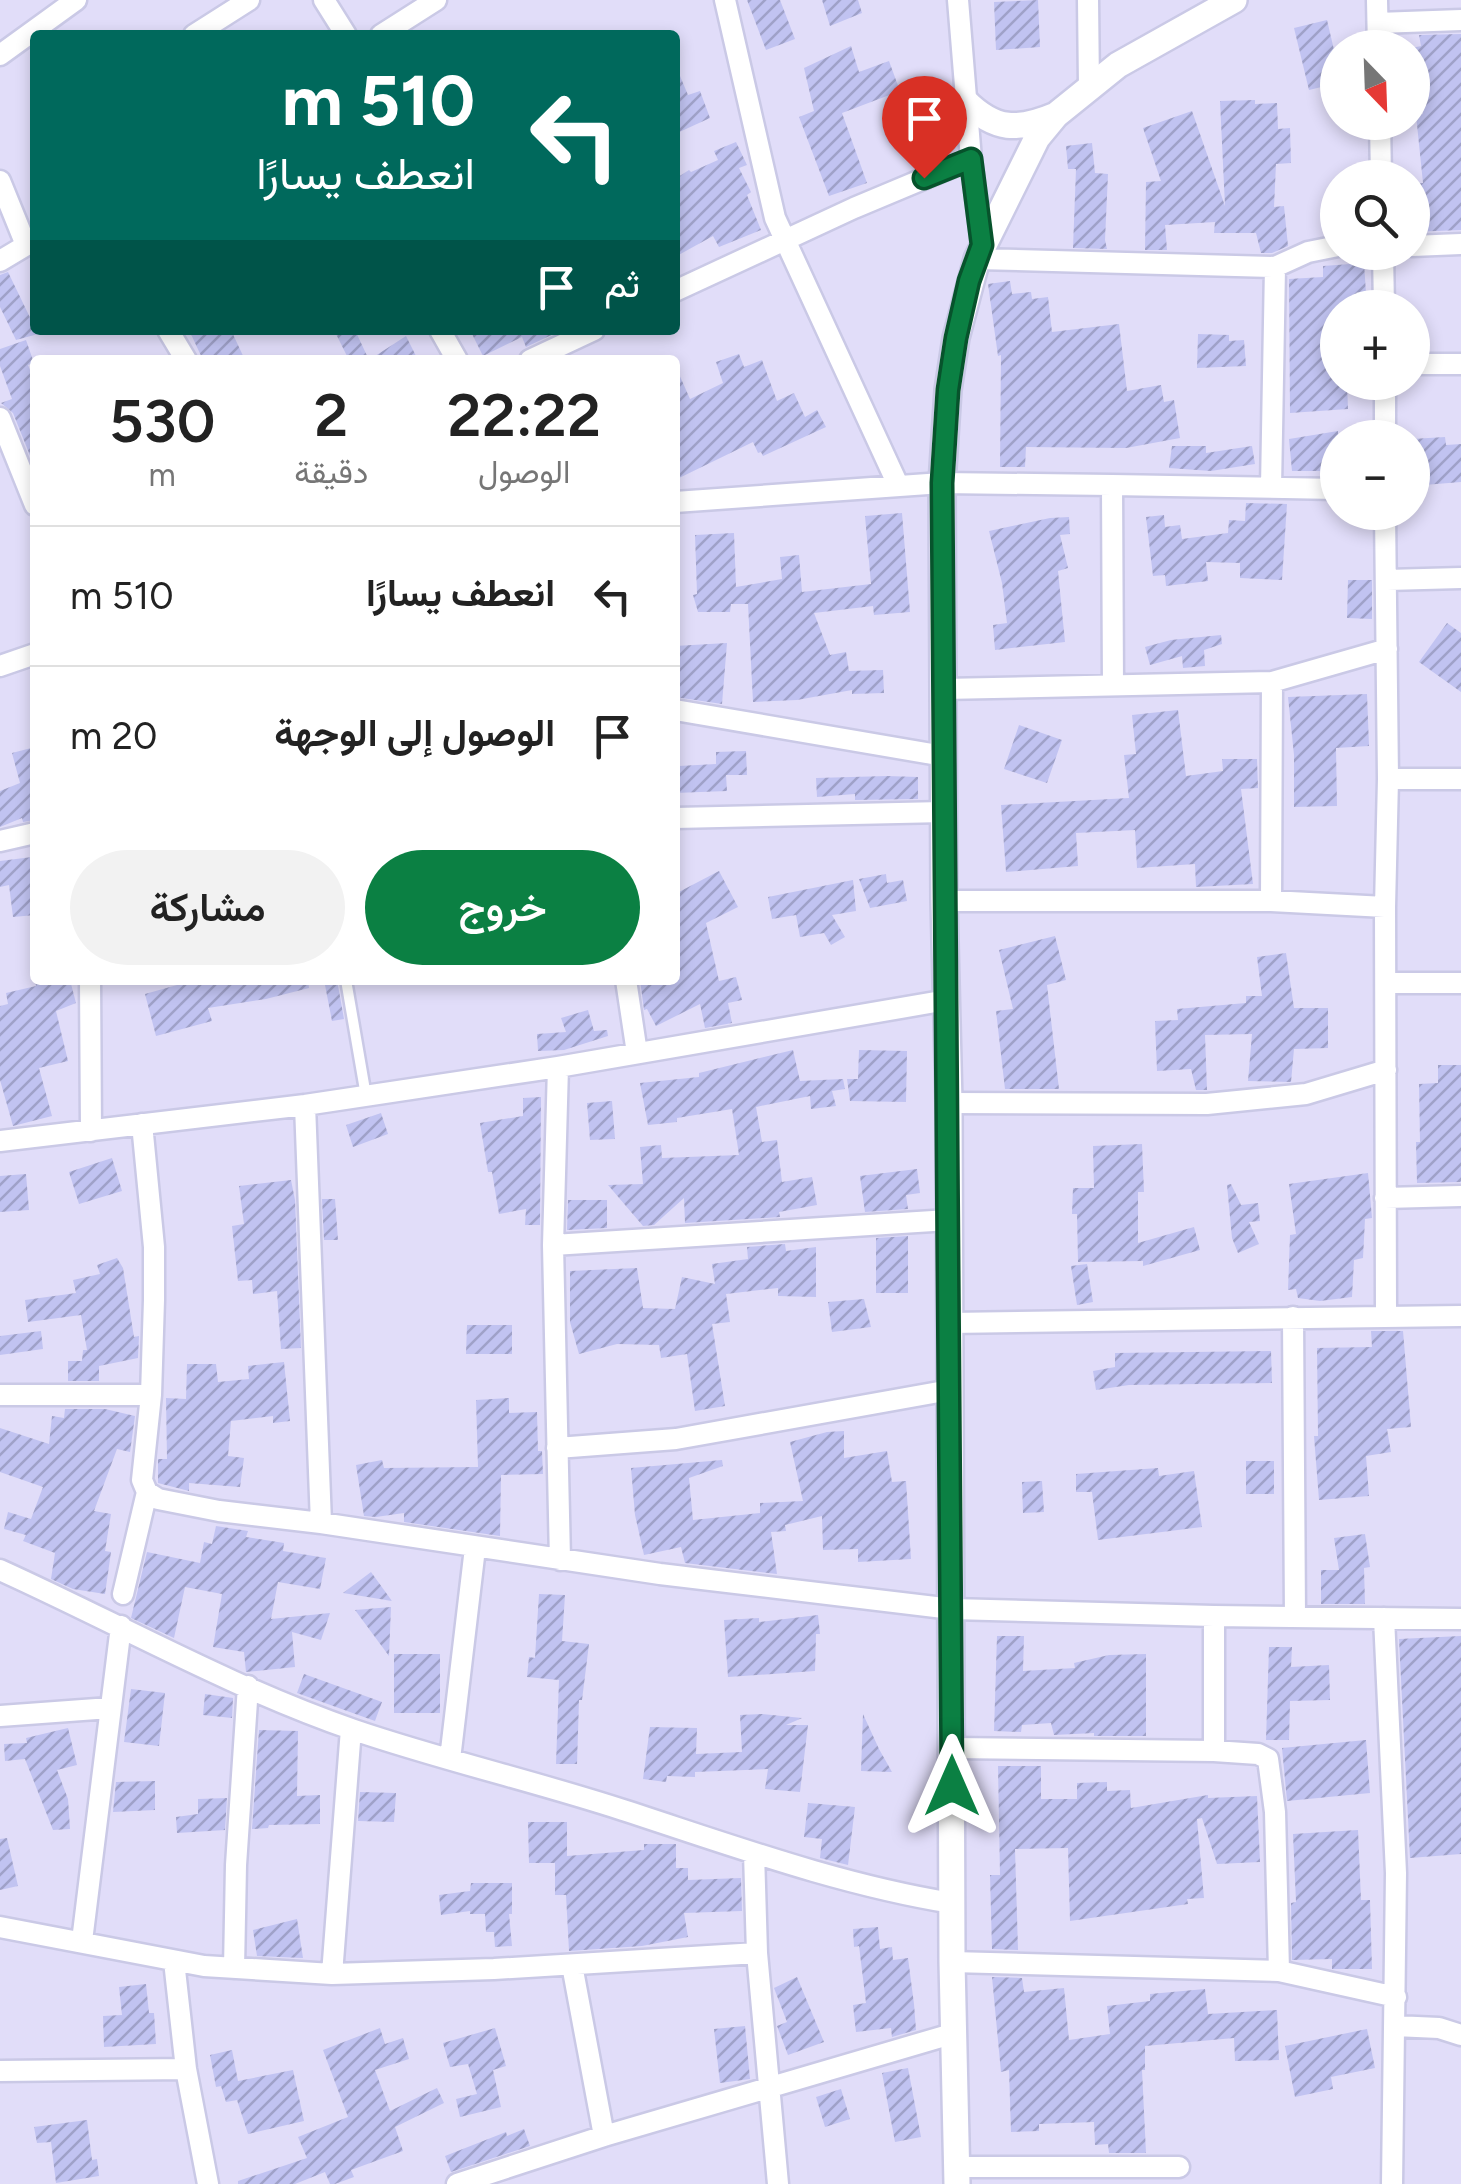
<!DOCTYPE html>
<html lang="ar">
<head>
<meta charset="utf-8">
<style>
	body { margin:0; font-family:Figtree,Vazirmatn,sans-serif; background:#f2f2f2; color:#222; direction:rtl; height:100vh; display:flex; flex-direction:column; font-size:38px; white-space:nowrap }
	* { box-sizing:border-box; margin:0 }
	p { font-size:32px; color:#767676 }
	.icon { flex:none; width:55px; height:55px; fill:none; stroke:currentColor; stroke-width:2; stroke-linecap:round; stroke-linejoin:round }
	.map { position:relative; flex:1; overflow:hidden; direction:ltr }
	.sheet { position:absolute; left:30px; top:355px; width:650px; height:630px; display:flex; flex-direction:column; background:#fff; border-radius:10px; box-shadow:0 5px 15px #0003; direction:rtl }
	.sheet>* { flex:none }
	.top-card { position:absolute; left:30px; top:30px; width:650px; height:305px; border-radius:10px; box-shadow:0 5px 15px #0003; direction:rtl; background:#00695c; color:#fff; overflow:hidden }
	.needle { width:65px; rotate:157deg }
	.tools { position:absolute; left:1320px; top:30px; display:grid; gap:20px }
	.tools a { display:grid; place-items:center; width:110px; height:110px; border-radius:50%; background:#fff; box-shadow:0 5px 15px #0003; font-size:50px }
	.pin { position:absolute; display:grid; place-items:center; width:85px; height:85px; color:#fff; margin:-102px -42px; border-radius:50% 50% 50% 0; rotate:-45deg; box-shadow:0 0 10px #0007 }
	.pin .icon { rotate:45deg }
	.me { position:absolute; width:110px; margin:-55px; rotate:0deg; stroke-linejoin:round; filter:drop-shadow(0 0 8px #0008) }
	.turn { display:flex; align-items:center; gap:35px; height:210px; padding:0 40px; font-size:45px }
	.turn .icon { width:130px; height:130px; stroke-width:2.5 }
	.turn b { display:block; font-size:70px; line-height:85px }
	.then { display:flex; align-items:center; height:95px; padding:0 40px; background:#0003; gap:20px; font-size:38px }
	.eta { display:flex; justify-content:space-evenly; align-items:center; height:170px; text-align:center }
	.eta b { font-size:60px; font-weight:600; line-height:70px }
	.primary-button { display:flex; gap:20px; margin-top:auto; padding:20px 40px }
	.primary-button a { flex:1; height:115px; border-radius:60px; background:#0b8043; color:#fff; font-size:40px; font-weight:600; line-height:115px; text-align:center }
	.primary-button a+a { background:#f2f2f2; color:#222 }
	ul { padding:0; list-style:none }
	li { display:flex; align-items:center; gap:30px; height:140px; padding:0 40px; border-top:2px solid #e0e0e0 }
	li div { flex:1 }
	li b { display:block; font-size:38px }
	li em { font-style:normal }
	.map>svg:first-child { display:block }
	.residential { fill:#e1ddf9; fill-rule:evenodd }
	.building { fill:url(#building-hatch) }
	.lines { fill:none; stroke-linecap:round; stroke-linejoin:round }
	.service-casing { stroke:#cac9e6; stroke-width:15 }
	.minor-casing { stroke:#cac9e6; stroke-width:25 }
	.tertiary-casing { stroke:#cac9e6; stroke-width:30 }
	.service { stroke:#fff; stroke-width:10 }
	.minor { stroke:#fff; stroke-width:20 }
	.tertiary { stroke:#fff; stroke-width:25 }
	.route-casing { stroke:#07532c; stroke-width:25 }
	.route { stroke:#0b8043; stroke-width:18 }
</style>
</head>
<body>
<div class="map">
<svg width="1461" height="2184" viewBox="0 0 1461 2184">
	<defs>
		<pattern id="building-hatch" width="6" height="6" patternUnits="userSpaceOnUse" patternTransform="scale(2.5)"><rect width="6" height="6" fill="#c1c3f1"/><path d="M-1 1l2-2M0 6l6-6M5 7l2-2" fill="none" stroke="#9fa1c8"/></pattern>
	</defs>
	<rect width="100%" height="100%" fill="#ece9fc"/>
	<!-- residential -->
	<path class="residential" d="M0 0H1461V2184H0ZM35 35H675V330H35ZM1338 48H1412V122H1338ZM1338 178H1412V252H1338ZM1338 308H1412V382H1338ZM35 360H675V980H35ZM1338 438H1412V512H1338Z"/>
	<!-- building -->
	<path class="building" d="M747 0H780L795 39 766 50Z
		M822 0H858L862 13 830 26Z
		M1038 0 1040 47 996 50 994 2Z
		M1327 20 1338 67V83L1309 90 1294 28Z
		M1461 34V230L1412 232V184L1423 183 1416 115 1423 114 1412 48 1421 46 1419 35Z
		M851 46 859 72 889 61 900 91 842 113 867 183 829 196 799 117 814 111 804 68Z
		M675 64 688 95 700 91 710 118 675 134Z
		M1255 100V104L1277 103 1278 129 1290 128 1291 163 1276 164 1274 207 1284 206 1288 246 1272 253H1261L1256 233H1214L1215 222 1165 225 1167 250H1145L1146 182 1161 181 1143 128 1192 111 1225 206 1220 101Z
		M736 142 747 165 739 168 751 192 747 195 761 230 719 247 713 236 675 257V179L689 170 691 172 718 160 714 151Z
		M1092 143 1095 173 1108 174 1105 240 1107 249 1073 248 1076 169H1068L1066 146Z
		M1364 263 1367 308H1338V382H1347L1348 409 1290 413 1289 279 1323 277V266Z
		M8 272 38 334 16 340 0 307V275Z
		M1010 281 1012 294 1031 292 1032 299 1048 297 1052 332 1119 324 1127 391 1161 385 1164 402 1174 400 1180 438 1126 448 1026 447 1025 467H1000L1001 355 998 356 988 284Z
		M189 330H231L245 360H203Z
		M334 330H355L369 360 406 336 418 360H349Z
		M470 330H562L526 347 522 337 483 356Z
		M1198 334 1229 335V341L1244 340 1246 366 1197 368Z
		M26 340 34 363 28 365 35 382V468L13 413 1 403 12 399 0 366V349Z
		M739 354 744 367 762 360 777 401 794 393 805 417 817 410 826 427 763 456 761 452 758 453 753 442 675 480V365L690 399 723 383 716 362Z
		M1338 431V471H1292L1289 439Z
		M1445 437 1446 445 1461 444V482L1412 486V439Z
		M1172 446H1206V453L1252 446 1255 464 1211 471 1169 468Z
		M1246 503 1287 504 1282 580 1240 578V563L1206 562 1208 581 1166 586 1165 575 1153 576 1146 517 1164 515 1165 527 1180 525 1182 539 1228 533 1229 520 1245 521Z
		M902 513 910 612 874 615 873 606 814 613 830 655 846 652 849 671 883 670 884 693 852 694V690L797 700 753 702 748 604H731L730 612H698L693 595 697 594 695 535 734 533 736 587 782 579 780 557 799 555 802 592 871 584 865 516Z
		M1069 517 1070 534 1060 535 1068 568 1058 571 1065 642 995 650 993 625 1007 623 1002 583 989 531 1050 518Z
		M1348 580H1372V619L1347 618Z
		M1447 623 1461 633V692L1419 662Z
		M1221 635 1222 644 1204 650 1205 666 1183 668 1182 656 1150 665 1145 647 1171 640Z
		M727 643 722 704 675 697V646Z
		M1367 694 1369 746 1336 748 1337 806 1294 807V755L1288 697Z
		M1178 710 1186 776 1223 771 1222 759H1257L1258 788 1241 789 1253 884 1196 887 1195 864 1137 868 1135 830 1076 833 1078 866 1006 872 1001 805 1129 798 1124 755 1136 754 1132 715Z
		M1019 725 1062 740 1047 783 1004 769Z
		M35 747V820L23 822 22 818 0 827V791L20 783 12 753Z
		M746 751 747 775H726L727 791 675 793V769L679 766 716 764V752Z
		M887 776 918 777V799L855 800V794L817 797 816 778Z
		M32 857 35 915 13 917 9 885 0 887V861Z
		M719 871 738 907 706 923 719 981 736 977 742 1000 728 1003 732 1023 705 1028 700 1004 656 1026 647 1009 644 1010 640 980H675V894Z
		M886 874 887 883 903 880 907 901 870 908 859 879Z
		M853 880 856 911 832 915 845 937 831 945 824 933 800 937 796 915 772 919 768 897Z
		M1055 936 1066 980 1047 985 1059 1089H1005L996 1011 1013 1009 999 950Z
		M1286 953 1294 1008H1328V1048L1294 1049 1291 1082 1248 1081 1252 1034 1205 1035 1207 1090H1196L1191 1069 1157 1071 1155 1021 1178 1020 1177 1009 1246 1003V996H1262L1257 957Z
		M35 980H70L76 1003 56 1011 68 1061 39 1068 52 1116 13 1126 0 1080V1006L8 1004 6 993 36 986Z
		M175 980H308L309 988 266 999 208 1008 212 1021 156 1036 145 994 177 985Z
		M324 980H337L344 1019 332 1021Z
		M588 1010 594 1031 607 1030 608 1036 564 1050 538 1051 537 1034 566 1032 561 1018Z
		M793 1050 800 1081 843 1079 845 1089 832 1091 836 1106 811 1109 810 1096 756 1107 762 1142 777 1140 782 1182 812 1177 817 1205 779 1212 780 1217 685 1223 684 1198 654 1225 643 1226 608 1185 643 1184 640 1147 661 1145 662 1158 739 1155 732 1109 677 1118V1122L648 1125 640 1083 699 1077V1073Z
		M859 1050 907 1051 906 1102 850 1101 847 1079H858Z
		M1438 1065H1461V1182L1417 1183 1416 1142H1420L1419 1084 1438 1083Z
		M541 1097 540 1225H525L526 1209 499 1214 492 1172H488L480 1123 523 1116V1098Z
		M612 1101 615 1139 590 1140 587 1103Z
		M381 1113 388 1134 353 1147 346 1125Z
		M1142 1144 1144 1192H1138V1243L1194 1227 1200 1250 1143 1266V1261L1078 1262 1077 1214H1072L1073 1188H1094L1093 1146Z
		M112 1158 122 1191 79 1204 69 1172Z
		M917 1169 920 1193 906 1195 908 1209 865 1212 860 1176Z
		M1368 1173 1372 1218 1365 1219 1363 1258 1354 1260 1352 1297 1320 1301 1298 1298 1296 1289 1288 1290 1290 1235 1296 1234 1289 1184Z
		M26 1174 29 1210 0 1212V1176Z
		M291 1180 295 1200 301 1348 281 1349 277 1291 253 1294 252 1280 238 1281 232 1226 244 1224 239 1186Z
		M1231 1184 1241 1205 1258 1203 1260 1221 1249 1222 1259 1244 1238 1253 1232 1238 1227 1185Z
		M322 1199H335L338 1240H324Z
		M568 1200H607V1228L567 1230Z
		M908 1236V1293H876V1238Z
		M785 1244 786 1251 816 1247V1297L778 1296V1288L726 1294 730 1322 712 1324 725 1406 695 1411 687 1354 661 1358 659 1345 617 1344 579 1354 570 1322V1271L637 1268 643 1308 675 1309 682 1277 715 1284 712 1264 748 1259 747 1247Z
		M117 1258 123 1268 134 1337 139 1336 138 1358 99 1366V1381H68V1361H82L83 1350H87L81 1315 28 1322 25 1300 76 1293 73 1280 100 1274 97 1265Z
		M1087 1264 1093 1302 1077 1305 1071 1266Z
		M864 1299 871 1327 832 1332 828 1302Z
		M467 1325H512V1354H466Z
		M41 1331 43 1349 0 1355V1336Z
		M1371 1331H1403L1411 1427 1387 1429 1391 1452 1366 1456 1369 1496 1319 1500 1314 1436H1318L1317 1348 1372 1347Z
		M1271 1351 1272 1383 1129 1385 1096 1390 1093 1371 1115 1367V1353Z
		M284 1362 290 1421 273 1423V1416L231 1421 228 1456 244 1458 240 1487 189 1483V1491L158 1483V1459H167L166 1398 186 1399 187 1364H216L218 1382 249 1379 248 1366Z
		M509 1398V1413L537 1412 538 1451H542L543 1474 501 1475 500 1536 404 1522V1513L376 1517 364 1516 356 1465 382 1460 384 1468 478 1467 476 1400Z
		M65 1409H105L135 1416 130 1452 117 1449 94 1511 111 1514 105 1551 111 1552 105 1594 73 1589 51 1579 55 1553 23 1541 26 1535 4 1529 8 1512 31 1519 43 1487 0 1472V1428L49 1444 52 1416 64 1418Z
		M844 1431V1458L887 1451 892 1482 906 1481 911 1559 858 1562V1549L823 1550 822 1516 785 1525 786 1531 771 1532 777 1574 685 1563 681 1547 644 1555 635 1515 631 1468 722 1460 723 1466 689 1478 693 1520 760 1513V1503L803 1501 790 1442 827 1432Z
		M1246 1461H1274V1494H1246Z
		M1158 1468 1159 1476 1194 1471 1202 1527 1098 1540 1092 1492H1076V1474Z
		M1042 1481 1044 1512 1023 1513 1022 1482Z
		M216 1526 248 1531 246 1537 284 1543 283 1551 326 1558 320 1589 278 1582 271 1619 330 1613 321 1640 292 1632 295 1667 246 1672 244 1652 213 1647 222 1594 185 1587 174 1638 131 1618 147 1552 200 1563 204 1542 212 1544Z
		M1365 1534 1370 1567 1364 1568 1365 1604H1321V1570H1339L1334 1538Z
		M371 1572 392 1601 343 1593Z
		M539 1594 565 1595 562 1641 589 1644 582 1700H579L577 1764H556L559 1680 527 1677 529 1657 535 1658Z
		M391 1607 389 1656 355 1610Z
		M818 1615 820 1634H816L815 1671 728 1677 724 1620 759 1618V1622Z
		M997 1636H1024L1023 1671 1075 1668 1074 1663 1109 1655 1146 1654V1736H1094V1733L1054 1735 1051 1723 1022 1725 1021 1732 994 1731Z
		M1461 1636V1854L1410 1858 1399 1639Z
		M1269 1647H1292L1291 1667 1329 1665 1330 1700 1290 1701 1289 1740H1266Z
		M394 1654H440V1713H394Z
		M304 1674 382 1702 375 1721 297 1693Z
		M131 1689 165 1693 159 1746 124 1742Z
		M205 1694 233 1698 232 1718 203 1715Z
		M762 1714 802 1718 786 1725H808L800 1792 765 1789 768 1769 695 1772V1777L667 1776 666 1782 643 1779 650 1727 697 1728 696 1754 742 1752 740 1715Z
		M863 1714 879 1749 892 1772 861 1771Z
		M68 1728 77 1765 57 1770 68 1799 70 1829 53 1830 25 1759 5 1761 4 1744 27 1743 26 1738Z
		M259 1730 298 1731 297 1796 320 1795V1824L269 1825 268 1828 252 1829Z
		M1366 1740 1370 1793 1287 1801 1282 1748Z
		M998 1766H1041V1799H1077V1783L1107 1782V1791L1130 1790 1131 1808 1208 1795V1798L1257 1796 1260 1862 1217 1864 1202 1818 1197 1819 1204 1898 1187 1899 1188 1904 1070 1921 1068 1848 1015 1849 1018 1950 992 1949 990 1875H1000Z
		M155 1781V1810L113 1812 116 1782Z
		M360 1792 396 1793 394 1822 358 1821Z
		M227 1798 225 1830 177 1833 176 1817 198 1814V1799Z
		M808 1803 855 1807 848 1865 820 1858 822 1839 804 1837Z
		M528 1822H567V1856L644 1850V1844H676V1868H688V1880L741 1878 742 1911 684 1913 688 1937 642 1946 569 1951 566 1895H555V1863H529Z
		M1358 1830 1361 1900H1370L1372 1969H1332V1959L1292 1960 1291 1903 1296 1902 1293 1834Z
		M7 1838 18 1886 0 1890V1839Z
		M471 1883H512V1914H509L512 1946 495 1947 494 1932H486L485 1914H470V1911L441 1915 439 1895 470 1891Z
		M297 1919 303 1958 257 1956 253 1930Z
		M878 1927 880 1949 892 1947 893 1960 908 1958 914 2004 916 2030 892 2037 891 2028 856 2032 853 2005 866 2003 859 1946 854 1947 853 1929Z
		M797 1977 824 2042 788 2055 777 2026 787 2022 774 1988Z
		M992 1977 1022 1978 1024 1992 1064 1988 1069 2040 1110 2034 1107 2006 1150 2001V1994L1205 1989 1208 2014 1277 2010 1279 2060 1235 2061 1234 2038 1145 2046V2070H1142L1146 2153H1109L1108 2144 1095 2145 1094 2122 1039 2124V2131L1011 2132 1009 2070 1001 2072Z
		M146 1984 149 2013H154L156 2044 104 2047 103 2016 122 2015 119 1987Z
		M745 2026 750 2079 720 2083 714 2029Z
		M380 2028 385 2044 403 2038 409 2059 375 2070 390 2111 437 2088 444 2103 395 2127 403 2151 351 2170 354 2177 335 2184H330L325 2172 295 2184H238V2181L307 2158 298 2137 348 2117 323 2050Z
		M495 2028 506 2066 493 2070 501 2107 460 2117 456 2099 477 2094 468 2064 450 2067 443 2043Z
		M1367 2029 1375 2068 1331 2077 1333 2089 1295 2097 1285 2046Z
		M232 2050 238 2081 293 2070 304 2121 248 2134 237 2100 226 2102 221 2086 216 2087 210 2055Z
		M908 2068 921 2137 895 2142 882 2073Z
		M841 2089 850 2119 825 2127 816 2097Z
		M87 2120 92 2160 97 2159 99 2176 56 2183 51 2142 37 2143 34 2127Z
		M524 2129 530 2146 451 2172 445 2156 506 2132 507 2136Z"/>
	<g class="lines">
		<!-- service casing -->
		<g class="service-casing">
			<path id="service" d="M346 980 366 1096"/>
		</g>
		<!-- minor casing -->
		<g class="minor-casing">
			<path id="minor" d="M324 0 346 35
				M725 0 775 218 898 485
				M958 0 971 159 982 245
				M1088 0 1089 87
				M1377 0 1378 48
				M1378 23 1461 20
				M194 35 249 0
				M381 35 436 0
				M0 55 76 0
				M1380 122 1381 178
				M0 181 26 245
				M1412 246 1461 244
				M1383 252 1384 308
				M977 259 1275 267 1308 252 1338 246
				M0 261 35 240
				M675 291 854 208 971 159
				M168 330 186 360
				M440 330 457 360
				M530 360 594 330
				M1412 364H1461
				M0 418 35 505
				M1385 438V382
				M1271 487 1275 267
				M675 502 942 483 1112 485
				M1385 512 1388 779 1385 907 1386 1316
				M1387 580 1461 578
				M0 666 35 654
				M1272 682 1387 649
				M1113 685 1112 485 1338 489
				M943 689 1272 682 1271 901
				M675 710 944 756
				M1388 779H1461
				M675 818 944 812
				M0 841 35 833
				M944 901H1271L1385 907
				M90 980 91 1131
				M626 980 637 1053
				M1387 983H1461
				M558 1067 553 1245 560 1560
				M949 1103 1207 1104 1306 1094 1386 1070
				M305 1105 321 1523
				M0 1141 305 1105 558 1067 947 1000
				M1385 1198 1461 1196
				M553 1245 949 1220
				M1293 1317 1295 1617
				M950 1323 1461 1316
				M0 1395H151
				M557 1448 676 1439 950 1390
				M147 1492 158 1499 219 1511 321 1523 660 1574 952 1609 1214 1616 1461 1619
				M0 1570C117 1623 232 1688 354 1730 442 1760 534 1781 623 1810 731 1845 840 1885 952 1903
				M123 1594 147 1492 142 1480 151 1395 154 1300V1247L142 1124
				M1384 1618 1396 1873 1392 2184
				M0 1716 110 1708
				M952 1748 1214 1751 1258 1754 1268 1759 1275 1812 1279 1971
				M1214 1751V1616
				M450 1759 475 1548
				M754 1853 757 1953 778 2184
				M0 1927 204 1966 332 1974 494 1969 757 1953
				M82 1941 121 1626
				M174 1961 186 2069 208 2184
				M952 1962 1279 1971 1396 1997
				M572 1965 604 2136
				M234 1968 236 1865 248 1686
				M332 1974 351 1729
				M1395 2026 1439 2028 1461 2035
				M0 2071 186 2069
				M957 2167H1179
				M457 2184 604 2136 955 2033"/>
		</g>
		<!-- tertiary casing -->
		<g class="tertiary-casing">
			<path id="tertiary" d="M965 101C995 131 1018 131 1056 115
				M957 2184 952 1962 949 1103 944 901 942 483 948 390 956 338 977 259 1037 138 1056 115 1118 65 1234 0"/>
		</g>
		<!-- service -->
		<use href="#service" class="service"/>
		<!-- minor -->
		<use href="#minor" class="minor"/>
		<!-- tertiary -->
		<use href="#tertiary" class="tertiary"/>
	</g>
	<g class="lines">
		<!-- route casing -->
		<g class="route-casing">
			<path id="route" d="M924 178 971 159 982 245 969 281 956 338 948 390 942 483 952 1786"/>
		</g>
		<!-- route -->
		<use href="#route" class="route"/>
	</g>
</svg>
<div class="tools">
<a><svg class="needle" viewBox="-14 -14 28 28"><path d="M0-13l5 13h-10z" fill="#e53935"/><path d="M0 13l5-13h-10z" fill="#767676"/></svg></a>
<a><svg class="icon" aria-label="search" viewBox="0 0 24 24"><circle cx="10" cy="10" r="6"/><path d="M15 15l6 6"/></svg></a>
<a>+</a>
<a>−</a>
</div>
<div class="pin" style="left:924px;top:178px;background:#d93025"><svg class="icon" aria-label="arrive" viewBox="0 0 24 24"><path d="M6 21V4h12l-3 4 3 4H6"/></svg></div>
<svg class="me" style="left:952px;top:1786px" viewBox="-20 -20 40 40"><path d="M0-17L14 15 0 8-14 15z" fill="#0b8043" stroke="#fff" stroke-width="4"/></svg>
<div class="top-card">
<div class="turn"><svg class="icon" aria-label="left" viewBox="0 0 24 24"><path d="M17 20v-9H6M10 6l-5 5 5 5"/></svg><div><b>510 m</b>انعطف يسارًا</div></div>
<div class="then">ثم<svg class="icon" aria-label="arrive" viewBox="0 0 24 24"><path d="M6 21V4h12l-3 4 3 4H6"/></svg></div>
</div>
<section class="sheet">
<div class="eta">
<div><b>22:22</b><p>الوصول</p></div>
<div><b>2</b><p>دقيقة</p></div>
<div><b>530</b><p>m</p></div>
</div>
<ul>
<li><svg class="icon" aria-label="left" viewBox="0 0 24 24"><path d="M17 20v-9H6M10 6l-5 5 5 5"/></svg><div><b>انعطف يسارًا</b></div><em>510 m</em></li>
<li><svg class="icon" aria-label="arrive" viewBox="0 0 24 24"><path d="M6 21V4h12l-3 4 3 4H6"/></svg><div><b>الوصول إلى الوجهة</b></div><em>20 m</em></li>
</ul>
<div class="primary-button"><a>خروج</a><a>مشاركة</a></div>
</section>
</div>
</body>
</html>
